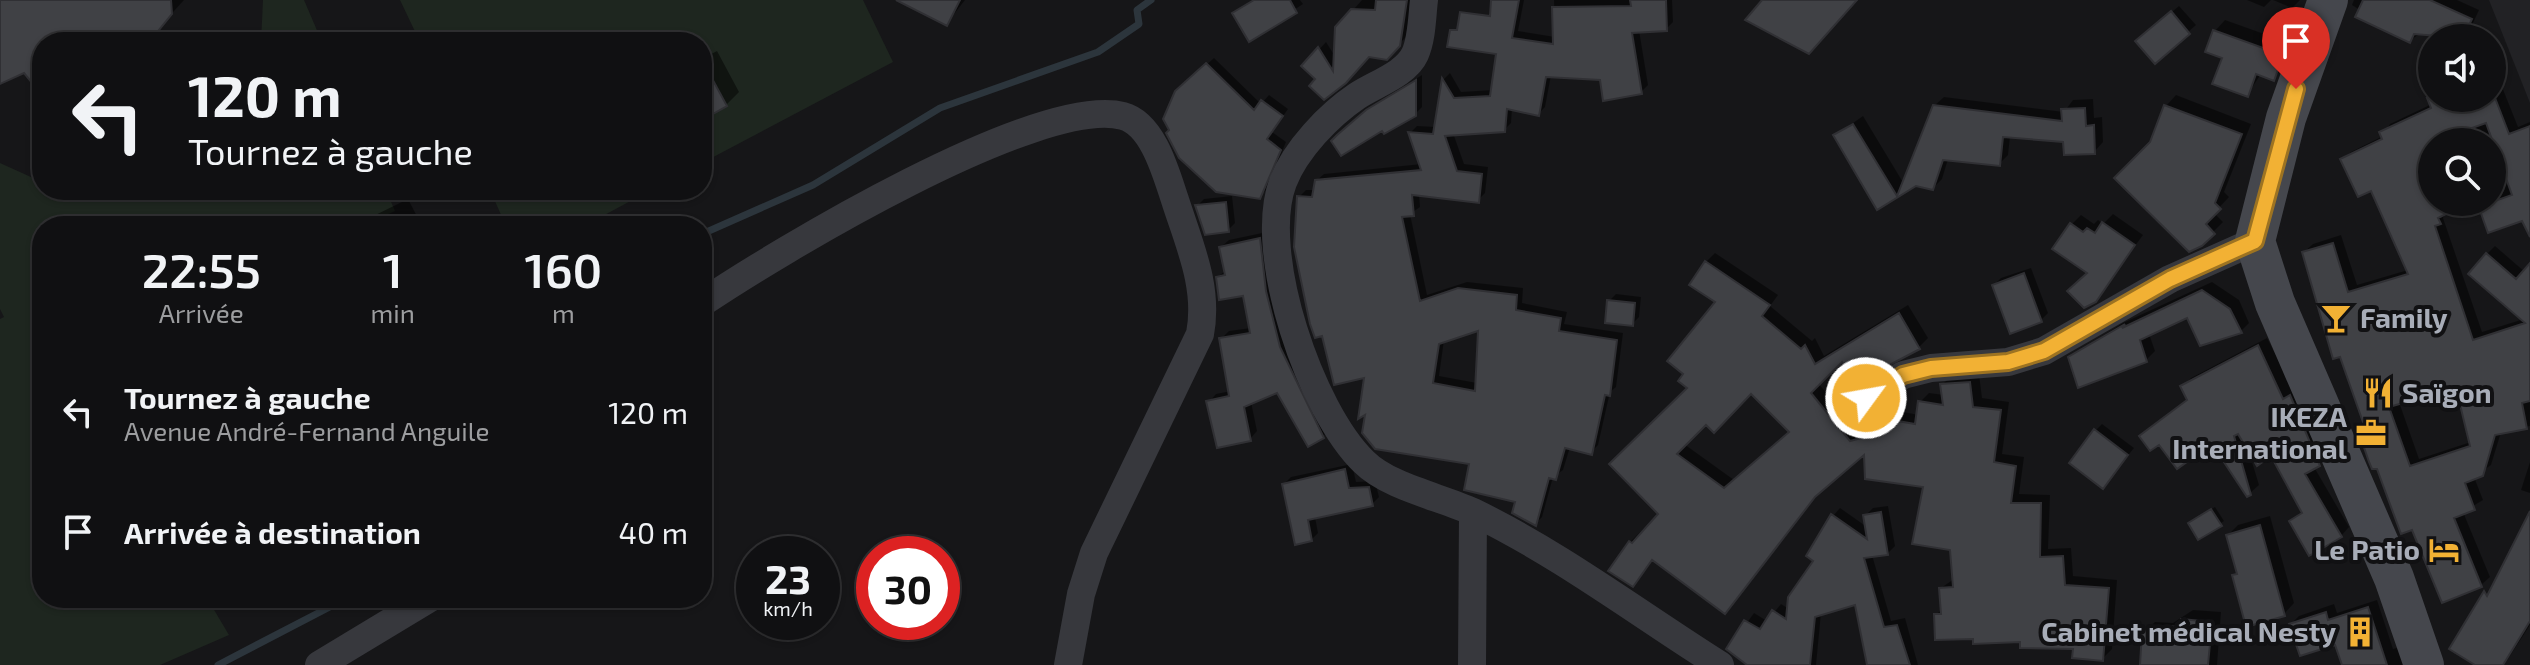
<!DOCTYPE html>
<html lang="fr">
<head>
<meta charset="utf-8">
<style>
	body { margin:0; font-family:"Exo 2",sans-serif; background:#1e1e20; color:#f1f3f6; height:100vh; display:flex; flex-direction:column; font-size:30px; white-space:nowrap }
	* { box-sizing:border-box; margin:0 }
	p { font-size:26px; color:#9c9d9f }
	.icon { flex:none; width:44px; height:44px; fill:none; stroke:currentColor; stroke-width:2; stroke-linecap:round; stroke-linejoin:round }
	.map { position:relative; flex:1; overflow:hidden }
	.panel { position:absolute; left:32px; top:216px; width:680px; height:392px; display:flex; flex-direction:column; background:#101012; border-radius:32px; box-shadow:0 2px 6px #0004,0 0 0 2px #303032 }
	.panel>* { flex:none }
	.guide { position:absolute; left:32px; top:32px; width:680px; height:168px; border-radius:32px; box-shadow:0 2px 6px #0004,0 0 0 2px #303032; background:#101012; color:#f1f3f6; overflow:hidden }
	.fabs { position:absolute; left:2418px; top:24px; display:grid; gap:16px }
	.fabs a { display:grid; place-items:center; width:88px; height:88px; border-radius:50%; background:#101012; box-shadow:0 2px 6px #0004,0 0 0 2px #303032; font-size:40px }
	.speed { position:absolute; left:736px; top:536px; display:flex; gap:16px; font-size:40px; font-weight:700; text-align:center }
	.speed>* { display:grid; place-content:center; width:104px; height:104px; border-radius:50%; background:#101012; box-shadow:0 2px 6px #0004,0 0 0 2px #303032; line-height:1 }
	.speed small { font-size:20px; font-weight:400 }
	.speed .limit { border:12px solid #d22; background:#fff; color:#111 }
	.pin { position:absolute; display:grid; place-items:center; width:68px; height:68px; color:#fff; margin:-82px -34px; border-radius:50% 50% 50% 0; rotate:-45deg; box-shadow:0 0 8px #0007 }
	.pin .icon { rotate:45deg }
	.me { position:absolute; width:88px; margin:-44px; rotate:58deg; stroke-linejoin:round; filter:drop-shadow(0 0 6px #0008) }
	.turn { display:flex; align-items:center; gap:28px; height:168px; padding:0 24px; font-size:36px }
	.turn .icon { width:104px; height:104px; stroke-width:2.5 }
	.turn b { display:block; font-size:56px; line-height:68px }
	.eta { display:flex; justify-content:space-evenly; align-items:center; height:136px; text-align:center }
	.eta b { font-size:48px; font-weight:600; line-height:56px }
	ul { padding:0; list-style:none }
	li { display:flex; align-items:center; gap:24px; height:120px; padding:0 24px }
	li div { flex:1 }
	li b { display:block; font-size:30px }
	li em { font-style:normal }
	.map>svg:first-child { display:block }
	.built { fill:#222225 }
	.green { fill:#1e261f }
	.shadow { fill:#0007; fill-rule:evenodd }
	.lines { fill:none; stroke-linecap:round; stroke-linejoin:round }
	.stream { stroke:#2c353c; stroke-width:7 }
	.building { fill:#404145; stroke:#303034; stroke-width:2; fill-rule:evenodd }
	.street { stroke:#37383d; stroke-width:28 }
	.secondary { stroke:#45474d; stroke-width:40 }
	.route-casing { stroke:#9d7322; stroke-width:20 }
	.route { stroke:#f2b134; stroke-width:14 }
	.labels { text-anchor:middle; stroke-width:8; stroke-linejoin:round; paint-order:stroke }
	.poi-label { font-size:28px; font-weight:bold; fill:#a8adb8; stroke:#111113; text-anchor:end }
</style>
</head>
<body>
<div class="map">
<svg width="2530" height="665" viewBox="0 0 2530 665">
	<rect width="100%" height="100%" fill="#161618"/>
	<!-- built -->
	<path class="built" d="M2489 0H2530V103Z"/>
	<!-- green -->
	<path class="green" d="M263 0H304L322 42H261Z
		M400 0H863L893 62 702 163V42H420Z
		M0 163 42 182V190H386L395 211 363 226H42V598H207L229 635 160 665H0V319L4 317 0 309Z
		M490 190H651L584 226H506Z"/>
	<!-- shadow -->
	<path class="shadow" d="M0 0H184L154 33 126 42H42V83L25 70 0 82Z
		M902 0H965L947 23Z
		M1252 0H1300L1303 4 1250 39 1234 14Z
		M1362 0H1412L1406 37 1386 57 1369 55 1318 79 1304 66 1326 42 1336 58 1337 28Z
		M1493 0H1524L1518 31 1555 37 1554 0H1672L1673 22 1666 29 1639 30 1648 85 1641 92 1602 78 1551 75 1545 107 1538 114 1512 108 1511 123 1504 130 1453 133 1464 164 1488 167 1485 193 1478 200 1419 194 1420 207 1410 214 1427 295 1467 282 1523 288 1522 303 1567 312 1564 324 1623 333 1616 387 1610 392 1598 445 1591 452 1570 447 1563 470 1553 477 1542 517 1535 524 1518 501 1471 463 1367 411 1366 375 1323 334 1316 336 1301 285 1296 247 1299 197 1306 190H1315L1316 181 1324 174 1422 164 1411 132 1417 126 1436 127 1444 79 1450 73 1461 92 1493 90 1498 53ZM1480 328 1477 383 1439 376 1444 340Z
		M2247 0H2271L2264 7Z
		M2273 0H2300L2292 8Z
		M2354 0H2457L2479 10 2466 38H2439L2424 31 2409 41 2352 5Z
		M2179 6 2196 25 2155 61 2145 35Z
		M2225 20 2292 44 2283 68 2273 78 2261 74 2247 95 2224 57 2208 50 2215 31Z
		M717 51 739 92 726 105 702 117V59Z
		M1214 58 1261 104 1269 95 1288 109 1272 132 1286 142 1266 190 1259 197 1184 85Z
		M2492 62 2518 127 2530 122V216L2479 202H2492V142H2432V202H2465L2447 211 2443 218 2482 332 2524 319 2487 254 2495 246 2525 272 2530 267V426L2501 432 2491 465 2474 477 2483 500 2463 512 2490 577 2481 585 2444 601 2414 527 2359 428 2365 422 2304 252 2313 244 2341 235 2357 285 2408 270 2372 188 2342 160 2351 152 2383 136 2390 124 2432 104 2423 82 2431 74 2432 98H2492ZM2458 386 2471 442 2419 459 2399 402Z
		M1422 75V107L1414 115 1383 128H1346L1376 104Z
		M2176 95 2251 124 2224 192 2229 197 2214 213 2223 222 2201 244 2152 143 2166 106Z
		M1944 97 2064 112 2073 100 2093 99 2094 118 2102 117 2103 142 2094 152 2065 140 2010 136 2008 155 1999 164 1948 159 1942 179 1933 188 1916 183 1878 207 1836 135 1863 116 1904 184 1934 106Z
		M1232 196 1235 223 1228 230 1197 206 1204 199Z
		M408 199 422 226H353Z
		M2113 214 2143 235 2095 300 2090 272 2071 225 2081 215 2094 224 2098 220 2103 224Z
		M1267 232 1330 429 1323 436 1278 391 1251 402 1257 431 1250 439 1209 402 1216 394 1231 391 1221 339 1229 331 1251 328 1245 293 1218 277 1226 270 1221 247 1229 240Z
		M1715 253 1778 295 1770 306 1812 341 1815 338 1824 356 1908 305 1928 338 1919 347 1856 380 1843 359 1818 383 1860 433 1893 424 1903 412 1919 415 1920 402 1929 393 1944 395 1942 385 1951 376 1979 374 1982 398 2009 402 2002 454 2024 457 2019 494 2050 495 2048 549 2071 548 2073 576 2117 580 2112 649 2102 659 2075 647 1974 637 1936 615 1943 608 1941 588 1954 579 1952 549 1925 485 1865 451 1654 558 1633 585 1630 542 1660 513 1690 388 1718 302 1706 262ZM1751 392 1792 432 1734 480 1684 444 1706 422Z
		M2031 268 2048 313 2041 320 1994 285 2001 278Z
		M2212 282 2239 300 2249 323 2241 331 2188 315 2149 334 2155 351 2146 360 2070 357 2123 323Z
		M1616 294 1641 297 1639 317 1632 324 1609 301Z
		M2267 338 2328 456 2314 467 2349 527 2341 536 2291 521 2303 511 2272 453 2249 452 2259 485 2250 493 2182 387 2191 378Z
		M2102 424 2134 448 2103 486 2095 431Z
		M2530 462V493L2521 490Z
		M1352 464 1356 482 1375 481 1379 497 1372 504 1315 517 1318 533 1311 540 1284 484 1291 477Z
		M1888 506 1895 546 1888 553 1872 555 1891 621 1905 618 1918 665H1869L1857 603 1821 613 1816 665H1753L1729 648 1754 613 1767 621 1781 604 1789 609 1816 560 1833 516 1840 508 1867 527 1865 516 1873 508Z
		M2215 507 2224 521 2199 537 2193 520Z
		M2530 514V625L2504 665H2478L2451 648 2496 583Z
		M2270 516 2294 603 2284 614 2234 576 2238 572 2228 535 2238 525Z
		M2377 600 2393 649 2404 646 2412 665H2344L2337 642 2291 624 2299 616 2334 604 2337 613Z
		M2193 610 2221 612 2217 665H2142L2144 632 2155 622 2173 623Z"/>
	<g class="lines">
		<!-- stream -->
		<path class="stream" d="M702 234 813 185 940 108 1098 52 1139 24 1137 10 1151 0
			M218 665 347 598"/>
	</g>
	<!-- building -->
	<path class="building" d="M0 0H171L172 14 155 35 133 42H42V95L24 73 0 84Z
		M896 0H960L947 26Z
		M1254 0H1290L1297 13 1249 42 1232 13Z
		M1376 0H1407L1400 46 1387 60 1369 57 1346 83 1324 100 1309 86 1315 79 1301 66 1318 47 1333 71 1335 27 1351 9 1375 10Z
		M1491 0H1519L1512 38 1553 44 1552 7 1631 6 1630 0H1666L1667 31 1632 33 1642 94 1603 101 1600 80 1546 77 1539 116 1507 109 1505 132 1445 136 1457 171 1482 174 1479 203 1412 195 1414 216 1402 217 1420 301 1458 288 1517 295 1516 310 1561 318 1559 331 1617 340 1610 396 1605 395 1592 455 1565 448 1556 480 1549 478 1536 526 1512 513 1515 502 1464 490 1469 464 1375 449 1362 433 1365 415 1358 419 1364 378 1334 385 1322 336 1315 338 1310 324 1294 247 1297 196 1312 197 1315 180 1421 170 1408 132 1433 134 1442 78 1454 98 1490 96 1496 54 1447 47 1450 30H1457L1460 12 1490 16ZM1478 331 1475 391 1433 383 1439 344Z
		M1762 0H1857L1809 54 1745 20Z
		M2363 0H2430L2472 19 2463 38 2414 34 2410 43 2355 17Z
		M2171 11 2190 34 2155 64 2135 41Z
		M2213 30 2283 55 2274 81 2256 74 2248 97 2212 84 2222 58 2205 52Z
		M702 60 727 106 702 120Z
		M1206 63 1254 110 1261 100 1283 116 1267 139 1281 150 1260 199 1216 192 1179 158 1166 133 1169 130 1163 119 1175 91Z
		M1416 80V116L1384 134 1382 131 1341 156 1331 141 1337 135 1366 110Z
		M2492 90 2509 134 2530 126V237L2522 221 2488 233 2477 202H2492L2512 195 2486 123 2432 142V202H2470L2438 218 2441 224 2435 226 2473 340 2525 323 2468 274 2486 253 2516 279 2530 263V401L2522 403 2527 429 2495 435 2483 476 2465 483 2475 510 2454 518 2482 587 2442 603 2412 530 2401 534 2377 469H2372L2369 462 2357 427 2364 425 2340 357 2333 359 2302 252 2333 243 2348 292 2408 274 2371 191 2358 197 2340 159 2382 139 2379 132 2431 108 2427 98H2492ZM2456 388 2470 446 2410 466 2389 407Z
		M1933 105 2062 121 2061 109 2085 108 2086 126 2094 125 2095 154 2064 155 2063 142 2003 137 2000 166 1943 160 1933 190 1916 186 1877 210 1833 135 1853 124 1897 196Z
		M2164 105 2242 134 2215 203 2221 209 2206 224 2215 234 2202 246 2189 252 2114 178 2150 142Z
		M1226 202 1229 232 1205 235 1195 205Z
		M2102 222 2135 245 2096 302 2084 308 2067 291 2087 273 2052 249 2070 223 2083 232 2087 228 2095 233Z
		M1260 238 1266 291 1280 347 1324 438 1308 447 1277 393 1244 407 1251 441 1217 448 1206 401 1229 396 1219 338 1250 333 1243 296 1219 300 1216 277 1225 275 1219 247Z
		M1705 261 1770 305 1762 316 1801 349 1805 345 1815 364 1899 313 1920 349 1855 383 1842 362 1811 393 1850 441 1890 430 1892 420 1915 424 1918 401 1943 405 1940 384 1970 382 1973 407 2001 410 1994 462 2016 466 2011 503H2041L2040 557 2063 556 2065 585 2109 588 2103 661 2072 658 2073 649 2020 648V642L1973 644V639L1935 640 1934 614H1941L1939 588 1953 587 1950 550 1912 544 1923 487 1865 479 1864 455 1815 497 1725 614 1652 560 1633 587 1608 571 1629 541 1632 543 1658 514 1609 464 1687 388 1678 381 1683 374 1667 361 1715 302 1689 285ZM1751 394 1789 432 1724 488 1677 454 1706 425 1714 433Z
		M2024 273 2042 322 2010 334 1992 285Z
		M2202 290 2230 309 2242 333 2200 346 2187 318 2140 340 2147 362 2078 388 2068 357 2125 324 2122 328Z
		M1607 300 1635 303 1633 326 1605 323Z
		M2258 345 2283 399 2290 395 2320 466 2305 474 2342 537 2309 556 2289 521 2302 513 2271 456 2257 466 2238 434 2234 436 2251 495 2247 497 2212 444 2177 469 2159 445 2150 451 2139 436 2187 400 2180 386Z
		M2094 429 2128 455 2103 489 2069 463Z
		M1345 469 1349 488 1369 487 1373 506 1308 520 1312 541 1295 545 1282 484Z
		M2211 509 2222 526 2198 540 2188 523Z
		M2530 511V621L2503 665H2475L2449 649 2484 591 2487 596Z
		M1881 512 1888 555 1864 558 1884 627 1897 625 1910 665H1867L1855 605 1815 617 1810 665H1747L1726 649 1744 620 1760 629 1772 610 1786 619 1788 597 1813 561 1806 556 1831 514 1867 539 1863 515Z
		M2260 525 2285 616 2246 627 2232 575 2237 574 2226 535Z
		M2368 607 2387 665H2342L2335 645 2300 656 2289 624 2326 612 2328 620Z
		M2181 619 2212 622 2208 665H2140L2142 631 2167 633V626L2180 627Z"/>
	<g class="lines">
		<!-- street -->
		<path class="street" d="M1424 0C1422 16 1422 39 1415 54 1406 74 1375 84 1357 96 1329 115 1296 149 1283 182 1256 253 1311 411 1364 462 1389 487 1441 497 1473 512 1560 554 1639 614 1720 665
			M702 303C776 253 1039 94 1123 116 1153 124 1166 173 1175 200 1189 244 1209 287 1200 334L1094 553 1081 594 1068 665
			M1866 398 1903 375 1931 368 2008 362 2044 351 2170 279 2255 241
			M319 665 430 598
			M1472 665 1473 512"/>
		<!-- secondary -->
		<path class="secondary" d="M2328 0 2286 118 2255 241 2275 303 2394 578 2424 665"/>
	</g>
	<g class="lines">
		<!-- route casing -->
		<g class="route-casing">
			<path id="route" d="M1866 398 1903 375 1931 368 2008 362 2044 351 2170 279 2255 241 2296 89"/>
		</g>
		<!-- route -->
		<use href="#route" class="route"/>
	</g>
	<!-- icons -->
	<defs>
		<g id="bar-bare" transform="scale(2.4)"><path d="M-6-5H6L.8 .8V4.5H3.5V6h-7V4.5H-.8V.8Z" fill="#f2b134" stroke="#111113" stroke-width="2.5" paint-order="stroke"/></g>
		<g id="restaurant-bare" transform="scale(2.4)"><path d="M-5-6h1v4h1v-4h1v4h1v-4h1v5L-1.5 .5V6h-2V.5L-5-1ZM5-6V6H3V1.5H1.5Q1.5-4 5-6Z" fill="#f2b134" stroke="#111113" stroke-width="2.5" paint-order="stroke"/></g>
		<g id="office-bare" transform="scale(2.4)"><path d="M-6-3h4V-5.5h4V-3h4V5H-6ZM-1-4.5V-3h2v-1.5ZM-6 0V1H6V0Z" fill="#f2b134" stroke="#111113" stroke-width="2.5" paint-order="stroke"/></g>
		<g id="hotel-bare" transform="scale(2.4)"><path d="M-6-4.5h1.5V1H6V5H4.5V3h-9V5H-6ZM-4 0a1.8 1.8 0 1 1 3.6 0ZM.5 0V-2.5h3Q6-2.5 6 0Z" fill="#f2b134" stroke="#111113" stroke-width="2.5" paint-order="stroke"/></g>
		<g id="building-bare" transform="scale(2.4)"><path d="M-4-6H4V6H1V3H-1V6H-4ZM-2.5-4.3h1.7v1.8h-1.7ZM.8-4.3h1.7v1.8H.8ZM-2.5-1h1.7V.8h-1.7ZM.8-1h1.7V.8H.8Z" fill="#f2b134" stroke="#111113" stroke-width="2.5" paint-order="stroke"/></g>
	</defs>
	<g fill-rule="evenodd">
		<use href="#bar-bare" x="2336" y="318"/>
		<use href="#restaurant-bare" x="2378" y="393"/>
		<use href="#office-bare" x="2371" y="433"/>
		<use href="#hotel-bare" x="2444" y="550"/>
		<use href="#building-bare" x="2360" y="632"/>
	</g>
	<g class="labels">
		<!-- poi labels -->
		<g class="poi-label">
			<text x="2360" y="328" text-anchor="start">Family</text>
			<text x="2402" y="403" text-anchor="start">Saïgon</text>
			<text x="2347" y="427">IKEZA<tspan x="2347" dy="32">International</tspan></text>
			<text x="2420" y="560">Le Patio</text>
			<text x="2336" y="642">Cabinet médical Nesty</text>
		</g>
	</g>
</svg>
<div class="fabs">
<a><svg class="icon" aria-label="sound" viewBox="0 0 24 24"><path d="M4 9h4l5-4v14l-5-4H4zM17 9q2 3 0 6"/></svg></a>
<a><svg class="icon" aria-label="search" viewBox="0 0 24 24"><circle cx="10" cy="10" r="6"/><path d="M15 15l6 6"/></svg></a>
</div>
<div class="speed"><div>23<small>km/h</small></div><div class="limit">30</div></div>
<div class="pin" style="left:2296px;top:89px;background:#d93025"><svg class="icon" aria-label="arrive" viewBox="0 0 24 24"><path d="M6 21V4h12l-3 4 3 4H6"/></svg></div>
<svg class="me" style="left:1866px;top:398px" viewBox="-20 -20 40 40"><circle r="17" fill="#f2b134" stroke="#fff" stroke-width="3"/><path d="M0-11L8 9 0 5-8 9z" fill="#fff"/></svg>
<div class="guide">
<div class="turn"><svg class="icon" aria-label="left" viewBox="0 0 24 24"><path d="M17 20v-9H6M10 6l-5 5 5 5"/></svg><div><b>120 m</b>Tournez à gauche</div></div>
</div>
<section class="panel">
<div class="eta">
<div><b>22:55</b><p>Arrivée</p></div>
<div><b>1</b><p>min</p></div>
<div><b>160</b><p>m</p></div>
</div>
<ul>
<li><svg class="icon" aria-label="left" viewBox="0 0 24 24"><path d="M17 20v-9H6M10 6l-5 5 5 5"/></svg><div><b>Tournez à gauche</b><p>Avenue André-Fernand Anguile</p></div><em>120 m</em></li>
<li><svg class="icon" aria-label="arrive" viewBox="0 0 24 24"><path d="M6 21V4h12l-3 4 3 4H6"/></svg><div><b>Arrivée à destination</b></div><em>40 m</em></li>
</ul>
</section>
</div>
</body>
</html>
